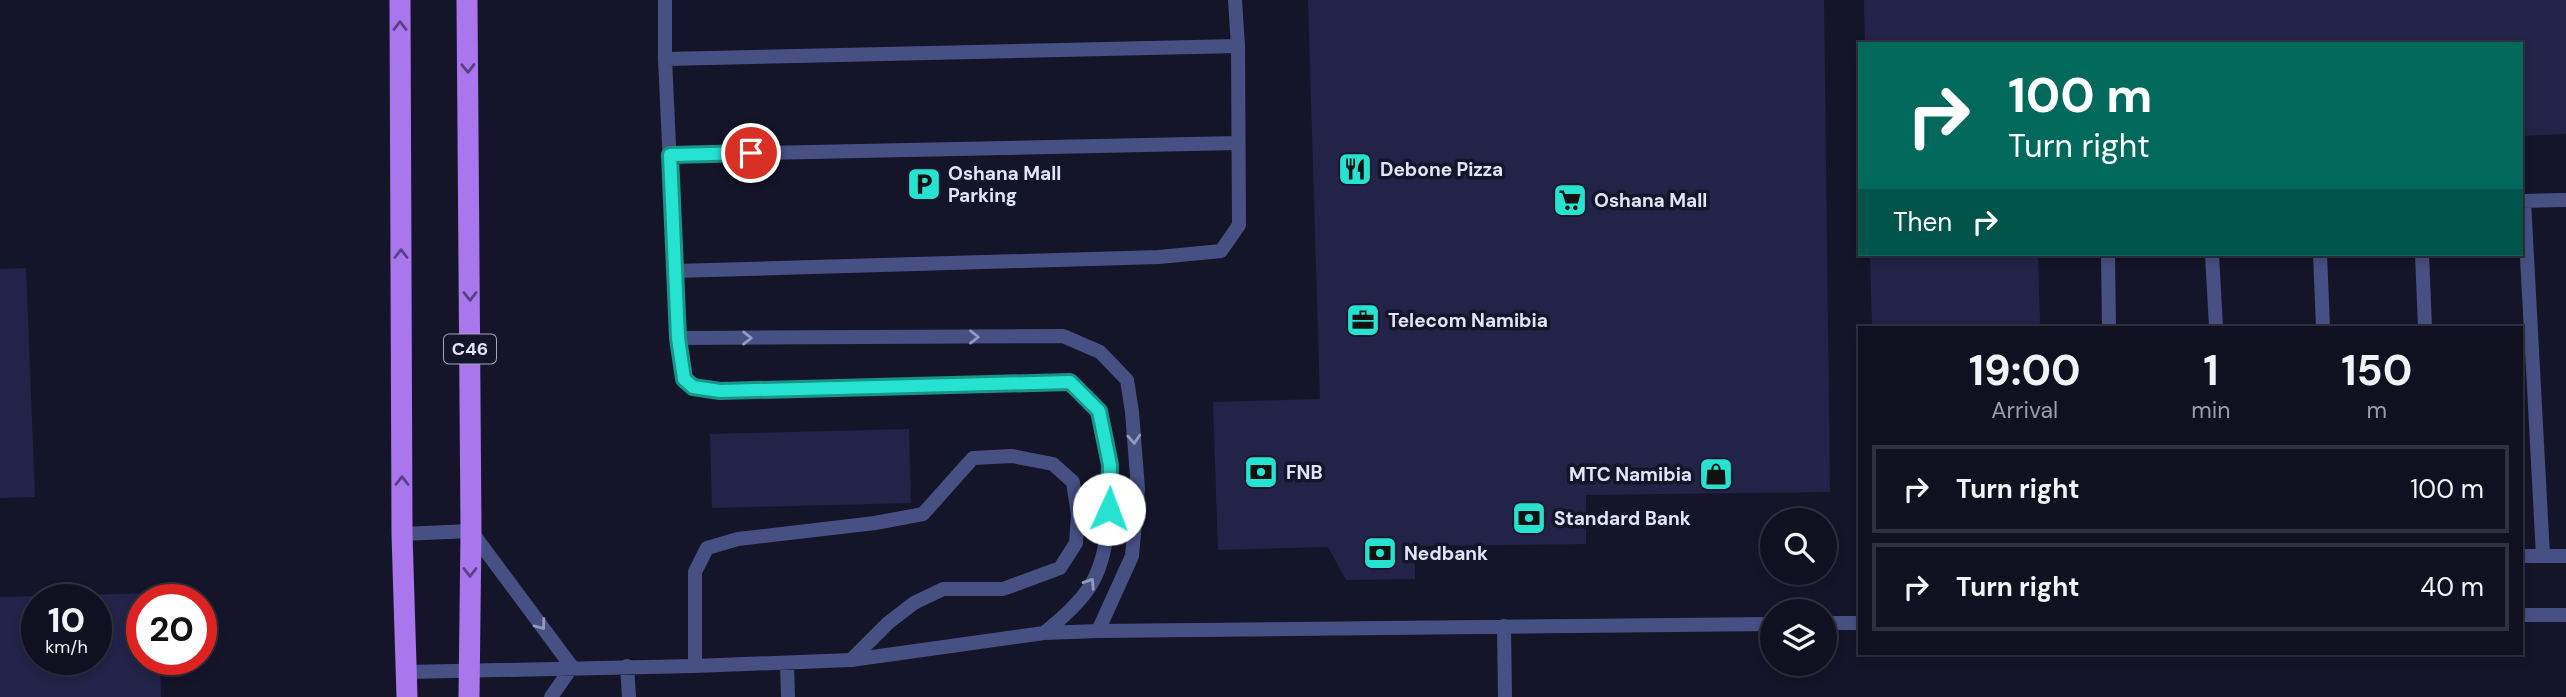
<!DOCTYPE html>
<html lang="en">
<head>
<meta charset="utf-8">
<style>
	body { margin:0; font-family:"DM Sans",sans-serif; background:#1e1e2d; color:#f1f3f6; height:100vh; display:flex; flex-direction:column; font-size:26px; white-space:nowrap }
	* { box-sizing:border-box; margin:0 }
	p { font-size:23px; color:#9c9da5 }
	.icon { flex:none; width:38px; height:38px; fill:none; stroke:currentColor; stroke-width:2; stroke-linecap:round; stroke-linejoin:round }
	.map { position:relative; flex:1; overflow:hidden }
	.sheet { position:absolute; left:1858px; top:326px; width:665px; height:329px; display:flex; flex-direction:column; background:#101020; border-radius:0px; box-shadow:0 4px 10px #0003,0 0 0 2px #30303e }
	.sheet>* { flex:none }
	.banner { position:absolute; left:1858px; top:42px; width:665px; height:214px; border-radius:0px; box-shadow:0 4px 10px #0003,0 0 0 2px #30303e; background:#00695c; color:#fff; overflow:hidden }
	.fabs { position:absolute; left:1760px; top:508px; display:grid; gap:14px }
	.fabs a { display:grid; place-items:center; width:77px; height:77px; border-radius:50%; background:#101020; box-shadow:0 4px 10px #0003,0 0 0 2px #30303e; font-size:35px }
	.speed { position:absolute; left:21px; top:584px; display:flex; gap:14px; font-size:35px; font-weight:700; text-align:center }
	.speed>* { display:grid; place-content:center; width:91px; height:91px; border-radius:50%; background:#101020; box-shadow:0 4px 10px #0003,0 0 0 2px #30303e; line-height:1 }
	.speed small { font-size:18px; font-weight:400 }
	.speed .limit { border:10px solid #d22; background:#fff; color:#111 }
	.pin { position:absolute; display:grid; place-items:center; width:60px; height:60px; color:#fff; margin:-30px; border:4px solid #fff; border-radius:50%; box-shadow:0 2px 7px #0007 }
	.me { position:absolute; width:77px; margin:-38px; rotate:2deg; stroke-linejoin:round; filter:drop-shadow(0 0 5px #0008) }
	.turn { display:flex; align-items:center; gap:24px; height:147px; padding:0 35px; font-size:32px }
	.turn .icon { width:91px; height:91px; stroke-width:2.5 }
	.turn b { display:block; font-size:49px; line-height:60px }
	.then { display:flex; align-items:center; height:66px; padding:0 35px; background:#0003; gap:14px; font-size:26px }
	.eta { display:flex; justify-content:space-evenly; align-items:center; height:119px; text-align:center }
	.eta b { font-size:42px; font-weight:700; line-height:49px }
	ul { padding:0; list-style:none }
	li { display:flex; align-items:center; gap:21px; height:88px; margin:0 14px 10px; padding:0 21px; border:4px solid #30303e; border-radius:0px }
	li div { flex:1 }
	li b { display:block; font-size:26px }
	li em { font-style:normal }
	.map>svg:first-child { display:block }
	.building { fill:#232349; fill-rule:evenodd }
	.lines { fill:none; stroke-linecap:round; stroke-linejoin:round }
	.lane { stroke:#465083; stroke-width:14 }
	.primary { stroke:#aa76ee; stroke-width:21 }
	.oneway { stroke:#584182 }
	.oneway2 { stroke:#949abf }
	.route-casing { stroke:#199488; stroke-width:18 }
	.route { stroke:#26e3d1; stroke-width:12 }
	.labels { text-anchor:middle; stroke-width:7; stroke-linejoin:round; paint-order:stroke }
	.shield { fill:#15152a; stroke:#a4a6bc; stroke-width:2 }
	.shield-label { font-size:18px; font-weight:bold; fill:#e2e4fb }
	.poi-label { font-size:19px; font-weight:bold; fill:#e2e4fb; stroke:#15152a; text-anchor:start }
</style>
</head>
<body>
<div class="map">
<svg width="2566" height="697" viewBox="0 0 2566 697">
	<rect width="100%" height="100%" fill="#15152a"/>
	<!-- building -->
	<path class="building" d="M1308 0H1824L1830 492 1586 495V544L1415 546V579L1346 580 1328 547 1218 550 1213 402 1320 399Z
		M1864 0H2566V134L2522 136V44H1865Z
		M1870 254H2038L2040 327H1872Z
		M26 268 35 497 0 498V269Z
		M909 429 911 503 712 508 710 434Z
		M158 593 159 600H142V660H160L161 697H0V597ZM37 600H96V660H37Z"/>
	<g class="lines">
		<!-- lane -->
		<path class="lane" d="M665 0V59L678 338C684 379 676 384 720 391L1071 382C1079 390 1096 402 1100 413 1115 454 1114 545 1092 583 1081 602 1061 619 1044 633
			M665 59 1238 46
			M670 155 1238 143
			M2522 201 2566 200
			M2524 201 2543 556
			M2108 254 2109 327
			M2212 254 2216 327
			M2320 254 2323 327
			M2422 254 2425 327
			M675 271 1159 257 1221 251 1239 225 1238 46 1235 0
			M678 338 1063 336 1100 352 1127 380 1132 412 1138 489 1132 556 1098 631
			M402 534 471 531 572 667 551 697
			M2522 556H2566
			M2522 615H2566
			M1825 623H1860
			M1504 626 1505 697
			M787 663 788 697
			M627 666 629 697
			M695 666V572L707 548 738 539 875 523 923 514 973 458 1012 456 1053 464 1073 482 1078 515 1076 543 1060 568 1003 589H943L914 603 888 623 851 660
			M407 672 695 666 851 660 1044 633 1098 631 1773 624"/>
		<!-- primary -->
		<path class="primary" d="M400 0 402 534 407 697
			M467 0 471 531 469 697"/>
	</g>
	<!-- one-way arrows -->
	<defs><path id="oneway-chevron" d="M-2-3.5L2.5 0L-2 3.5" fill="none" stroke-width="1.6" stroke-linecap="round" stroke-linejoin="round" transform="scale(1.75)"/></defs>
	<g class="oneway">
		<use href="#oneway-chevron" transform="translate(400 26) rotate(-90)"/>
		<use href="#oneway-chevron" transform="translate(468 68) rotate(89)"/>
		<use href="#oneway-chevron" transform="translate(401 254) rotate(-90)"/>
		<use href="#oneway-chevron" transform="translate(470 296) rotate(90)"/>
		<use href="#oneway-chevron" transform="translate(402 481) rotate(-90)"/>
		<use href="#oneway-chevron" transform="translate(470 572) rotate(90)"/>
	</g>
	<g class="oneway2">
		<use href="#oneway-chevron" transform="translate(974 337)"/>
		<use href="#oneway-chevron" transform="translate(747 338)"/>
		<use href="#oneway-chevron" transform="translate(1134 439) rotate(86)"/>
		<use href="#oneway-chevron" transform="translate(1090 583) rotate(-57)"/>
		<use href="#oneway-chevron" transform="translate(541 625) rotate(53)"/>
	</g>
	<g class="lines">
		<!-- route casing -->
		<g class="route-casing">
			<path id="route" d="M751 153 670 155 678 338 684 379 693 387 720 391 1070 382 1099 411 1110 465 1109 509"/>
		</g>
		<!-- route -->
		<use href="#route" class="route"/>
	</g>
	<!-- icons -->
	<defs>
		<g id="restaurant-square" transform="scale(1.75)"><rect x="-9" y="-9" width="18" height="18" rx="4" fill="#26e3d1" stroke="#15152a"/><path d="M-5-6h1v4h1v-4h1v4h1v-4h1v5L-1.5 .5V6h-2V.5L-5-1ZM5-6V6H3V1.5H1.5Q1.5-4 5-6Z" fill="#111"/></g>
		<g id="parking-square" transform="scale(1.75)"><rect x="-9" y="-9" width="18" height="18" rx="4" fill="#26e3d1" stroke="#15152a"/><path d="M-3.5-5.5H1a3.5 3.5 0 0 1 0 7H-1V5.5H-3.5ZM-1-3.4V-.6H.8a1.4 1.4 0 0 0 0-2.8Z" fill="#111"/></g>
		<g id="supermarket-square" transform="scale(1.75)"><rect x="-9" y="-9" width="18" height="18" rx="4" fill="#26e3d1" stroke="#15152a"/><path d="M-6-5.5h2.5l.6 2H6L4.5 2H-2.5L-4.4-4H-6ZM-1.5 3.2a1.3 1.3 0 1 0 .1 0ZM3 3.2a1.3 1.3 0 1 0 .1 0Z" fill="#111"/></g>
		<g id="office-square" transform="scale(1.75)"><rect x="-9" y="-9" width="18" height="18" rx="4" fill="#26e3d1" stroke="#15152a"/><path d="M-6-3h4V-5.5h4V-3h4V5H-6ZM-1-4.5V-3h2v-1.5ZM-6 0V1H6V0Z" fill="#111"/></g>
		<g id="bank-square" transform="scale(1.75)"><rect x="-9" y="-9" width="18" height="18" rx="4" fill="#26e3d1" stroke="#15152a"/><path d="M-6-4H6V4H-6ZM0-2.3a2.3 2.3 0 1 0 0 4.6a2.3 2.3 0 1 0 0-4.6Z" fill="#111"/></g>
		<g id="shop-square" transform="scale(1.75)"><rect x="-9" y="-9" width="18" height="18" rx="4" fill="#26e3d1" stroke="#15152a"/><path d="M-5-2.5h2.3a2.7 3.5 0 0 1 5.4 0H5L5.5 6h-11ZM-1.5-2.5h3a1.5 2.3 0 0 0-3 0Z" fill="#111"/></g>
	</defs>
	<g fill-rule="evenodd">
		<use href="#restaurant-square" x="1355" y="169"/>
		<use href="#parking-square" x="924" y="184"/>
		<use href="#supermarket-square" x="1570" y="200"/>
		<use href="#office-square" x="1363" y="320"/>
		<use href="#bank-square" x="1261" y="472"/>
		<use href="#shop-square" x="1716" y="474"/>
		<use href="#bank-square" x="1529" y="518"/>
		<use href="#bank-square" x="1380" y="553"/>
	</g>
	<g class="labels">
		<!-- shield labels -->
		<rect class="shield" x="444" y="334.5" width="52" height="29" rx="5"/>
		<g class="shield-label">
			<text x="470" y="355">C46</text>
		</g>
		<!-- poi labels -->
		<g class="poi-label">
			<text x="1380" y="176">Debone Pizza</text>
			<text x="948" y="180">Oshana Mall<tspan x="948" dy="22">Parking</tspan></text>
			<text x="1594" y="207">Oshana Mall</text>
			<text x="1388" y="327">Telecom Namibia</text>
			<text x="1286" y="479">FNB</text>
			<text x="1692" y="481" text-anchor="end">MTC Namibia</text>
			<text x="1554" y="525">Standard Bank</text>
			<text x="1404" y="560">Nedbank</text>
		</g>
	</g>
</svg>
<div class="fabs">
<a><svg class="icon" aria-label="search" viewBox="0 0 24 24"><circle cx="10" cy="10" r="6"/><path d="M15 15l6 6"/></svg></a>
<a><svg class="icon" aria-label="layers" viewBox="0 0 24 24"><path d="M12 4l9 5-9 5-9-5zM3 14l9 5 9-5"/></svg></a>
</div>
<div class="speed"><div>10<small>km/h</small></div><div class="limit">20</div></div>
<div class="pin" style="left:751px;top:153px;background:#d93025"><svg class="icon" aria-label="arrive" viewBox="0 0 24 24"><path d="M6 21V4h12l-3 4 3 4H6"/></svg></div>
<svg class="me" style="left:1109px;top:509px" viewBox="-20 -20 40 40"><circle r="19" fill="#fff"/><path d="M0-13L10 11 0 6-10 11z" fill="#26e3d1"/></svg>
<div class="banner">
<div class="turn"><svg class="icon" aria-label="right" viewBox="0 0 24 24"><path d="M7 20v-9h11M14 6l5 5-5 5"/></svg><div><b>100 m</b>Turn right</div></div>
<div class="then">Then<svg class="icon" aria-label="right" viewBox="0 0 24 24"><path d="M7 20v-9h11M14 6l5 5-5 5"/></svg></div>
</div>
<section class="sheet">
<div class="eta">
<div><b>19:00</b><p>Arrival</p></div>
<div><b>1</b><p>min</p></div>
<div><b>150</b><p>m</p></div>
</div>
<ul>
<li><svg class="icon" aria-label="right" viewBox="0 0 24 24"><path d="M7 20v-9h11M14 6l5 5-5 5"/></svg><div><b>Turn right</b></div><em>100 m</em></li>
<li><svg class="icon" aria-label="right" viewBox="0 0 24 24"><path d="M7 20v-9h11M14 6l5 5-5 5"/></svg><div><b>Turn right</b></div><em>40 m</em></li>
</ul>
</section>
</div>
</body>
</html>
